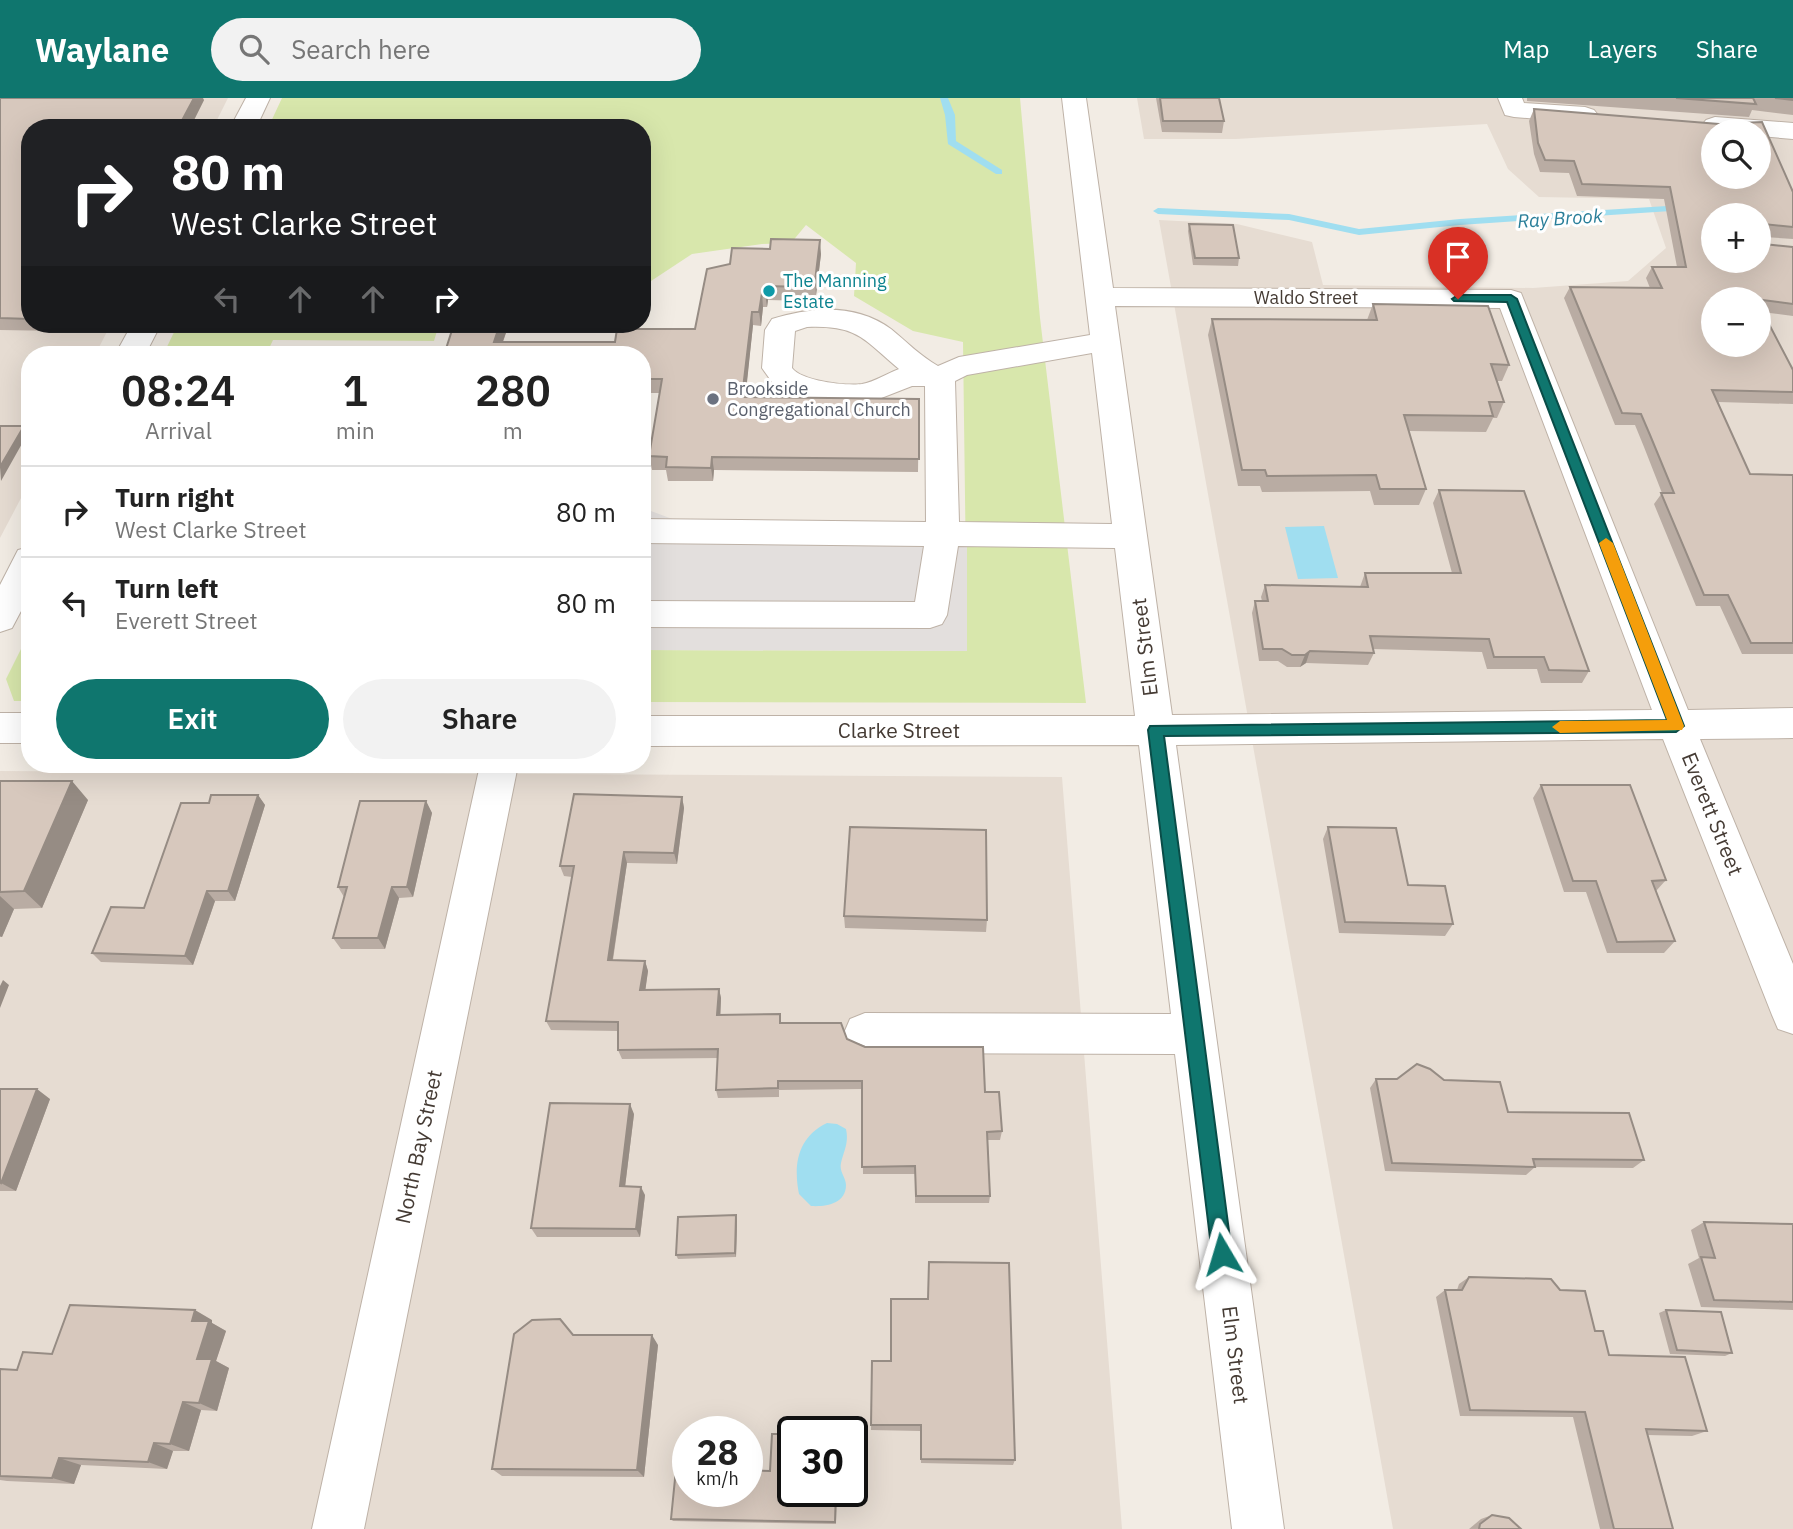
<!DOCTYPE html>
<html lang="en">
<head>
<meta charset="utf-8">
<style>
	body { margin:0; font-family:"IBM Plex Sans",sans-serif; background:#f2f2f2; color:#222; height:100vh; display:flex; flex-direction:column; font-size:26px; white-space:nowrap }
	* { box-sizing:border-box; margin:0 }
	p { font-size:23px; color:#767676 }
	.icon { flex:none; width:38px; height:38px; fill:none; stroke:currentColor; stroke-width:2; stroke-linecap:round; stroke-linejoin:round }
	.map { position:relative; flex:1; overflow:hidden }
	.side { position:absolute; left:21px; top:248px; width:630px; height:427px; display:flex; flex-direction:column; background:#fff; border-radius:28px; box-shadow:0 7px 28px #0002 }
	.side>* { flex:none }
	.banner { position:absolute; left:21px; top:21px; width:630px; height:214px; border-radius:28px; box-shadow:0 7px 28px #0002; background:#202124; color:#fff; overflow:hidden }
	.controls { position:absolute; left:1701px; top:21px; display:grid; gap:14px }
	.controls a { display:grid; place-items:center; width:70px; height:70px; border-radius:50%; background:#fff; box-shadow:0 7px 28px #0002; font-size:35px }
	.speed { position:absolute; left:672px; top:1318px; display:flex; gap:14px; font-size:35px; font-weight:700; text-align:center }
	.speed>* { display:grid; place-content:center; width:91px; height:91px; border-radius:50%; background:#fff; box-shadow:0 7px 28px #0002; line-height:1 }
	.speed small { font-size:18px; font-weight:400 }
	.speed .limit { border:4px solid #111; border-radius:10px; background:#fff; color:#111 }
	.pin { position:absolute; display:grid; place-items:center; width:60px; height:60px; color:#fff; margin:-72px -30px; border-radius:50% 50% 50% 0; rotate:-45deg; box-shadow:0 0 7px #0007 }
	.pin .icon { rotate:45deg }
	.me { position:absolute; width:77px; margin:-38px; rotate:353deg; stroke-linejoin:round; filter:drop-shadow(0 0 5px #0008) }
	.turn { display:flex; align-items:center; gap:24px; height:147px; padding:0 35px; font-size:32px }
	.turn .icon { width:91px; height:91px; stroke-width:2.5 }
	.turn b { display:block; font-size:49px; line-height:60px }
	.lanes { display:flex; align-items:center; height:66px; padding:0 35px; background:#0003; justify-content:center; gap:35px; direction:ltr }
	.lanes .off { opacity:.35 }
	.eta { display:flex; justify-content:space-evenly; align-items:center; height:119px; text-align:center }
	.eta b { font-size:42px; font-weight:600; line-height:49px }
	.cta { display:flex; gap:14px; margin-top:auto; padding:14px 35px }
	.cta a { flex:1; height:80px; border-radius:42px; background:#0f766e; color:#fff; font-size:28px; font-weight:600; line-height:80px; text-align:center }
	.cta a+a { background:#f2f2f2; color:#222 }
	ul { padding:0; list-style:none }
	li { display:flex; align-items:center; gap:21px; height:91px; padding:0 35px; border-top:2px solid #e0e0e0 }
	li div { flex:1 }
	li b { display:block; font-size:26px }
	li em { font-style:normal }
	header { display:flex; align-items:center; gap:42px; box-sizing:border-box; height:98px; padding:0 35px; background:#0f766e; color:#fff }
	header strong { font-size:33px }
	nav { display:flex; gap:38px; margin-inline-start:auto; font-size:24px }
	.search { width:490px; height:63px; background:#f2f2f2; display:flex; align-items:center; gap:18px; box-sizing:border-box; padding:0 24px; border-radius:38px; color:#767676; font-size:26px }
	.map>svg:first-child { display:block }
	.residential { fill:#e6dcd2; fill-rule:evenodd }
	.green { fill:#d8e7ac }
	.parking { fill:#e3dfdd }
	.water { fill:#a0def0 }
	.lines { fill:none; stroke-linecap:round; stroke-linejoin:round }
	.stream { fill:#a0def0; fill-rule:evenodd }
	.minor-casing { stroke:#beb2a7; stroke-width:2 }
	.minor { fill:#fff; fill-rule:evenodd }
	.wall { fill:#b9aca3; fill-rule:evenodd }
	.shaded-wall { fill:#968c84 }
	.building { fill:#d7c8bd; stroke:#968c84; stroke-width:2; fill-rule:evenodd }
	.route { fill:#0f766e; stroke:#0a4d48; stroke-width:2 }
	.slow { fill:#f59e0b }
	.culture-dot { fill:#0f9aa8; stroke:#fff; stroke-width:2.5 }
	.worship-dot { fill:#6b7280; stroke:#fff; stroke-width:2.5 }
	.labels { text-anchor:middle; stroke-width:6; stroke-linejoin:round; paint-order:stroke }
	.far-culture-label { font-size:18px; fill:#0d838f; stroke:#fff; text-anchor:start }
	.far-street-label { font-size:18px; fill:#453b34; stroke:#fff }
	.far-worship-label { font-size:18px; fill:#5b616d; stroke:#fff; text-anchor:start }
	.far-water-label { font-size:19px; font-style:italic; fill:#297e99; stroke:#fff }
	.street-label { font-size:21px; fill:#453b34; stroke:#fff }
</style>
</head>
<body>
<header>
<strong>Waylane</strong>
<div class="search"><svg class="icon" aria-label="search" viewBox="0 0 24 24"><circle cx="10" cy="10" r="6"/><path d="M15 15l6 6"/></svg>Search here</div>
<nav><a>Map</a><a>Layers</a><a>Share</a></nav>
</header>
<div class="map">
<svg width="1793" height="1431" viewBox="0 0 1793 1431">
	<rect width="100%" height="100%" fill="#f2ece4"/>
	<!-- residential -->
	<path class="residential" d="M0 0H228L213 30H30V226H111L95 257H30V383L0 440Z
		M1137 0H1793V1431H1393L1159 122 1237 126 1312 144 1323 187 1533 190 1628 183 1666 150 1649 101 1539 99 1508 71 1487 26 1236 41H1144ZM1713 33H1759V79H1713ZM1713 117H1759V163H1713ZM1713 201H1759V247H1713Z
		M0 673 1062 679 1122 1431H0ZM688 1334H747V1393H688ZM793 1334H852V1393H793Z"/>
	<!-- green -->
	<path class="green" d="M282 0H1020L1040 220 1086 605 642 604V552L967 553 963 244 913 233 854 198 856 165 806 127 791 145 762 146 692 156 648 185H642V30H268Z
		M178 226H439L434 243 273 242 266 257H163Z
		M30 533V603H14L6 581Z"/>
	<!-- parking -->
	<path class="parking" d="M642 406 651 413 675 422 967 427V553L642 552Z"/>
	<!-- water -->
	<path class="water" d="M1324 428 1338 480 1298 481 1285 429Z
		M827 1025 837 1026 846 1031C849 1045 844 1052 841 1065 839 1074 846 1079 846 1087 846 1106 825 1109 811 1108L799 1096C793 1066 798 1039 827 1025Z"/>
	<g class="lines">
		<!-- stream -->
		<path class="stream" d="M940 0H948L955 17 956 43 1002 72V76H996L948 46 945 17Z
			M1683 107 1686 108V112L1460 127 1359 137 1289 122 1158 116 1153 113 1158 110 1289 116 1359 131 1460 121Z"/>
		<!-- minor casing -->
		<g class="minor-casing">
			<path id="minor" d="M246 0H270L256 30H230Z
				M1062 0H1086L1113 190 1511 192 1521 195 1688 612 1793 610V640L1700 641 1793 866V936L1778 931 1772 917 1663 641 1176 647 1284 1431H1232L1175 956 865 955 850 949 844 935 850 921 865 915 1171 916 1139 647 642 648V618H1135L1115 450 958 448 947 517 942 526 930 530 642 529V503L915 504 924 448 642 445V421L926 424 925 288H912L866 306 808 301 777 291 762 270 765 232 772 221C811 209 856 205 891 231 907 244 920 258 938 268L959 259 1090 237ZM1115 208 1500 210 1652 612 1172 617ZM807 229C858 227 863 241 899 271 888 275 874 284 862 286 845 288 802 283 792 270L795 233ZM1092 255 1112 426 959 424 955 283 967 277Z
				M1498 0H1522L1524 5 1585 9 1594 12 1598 17 1594 22 1585 25 1514 19 1505 17Z
				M1715 19 1793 25V41L1759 38V33L1706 32 1702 27 1706 22Z
				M132 226H161L145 257H115Z
				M30 449V496L12 530 0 534V487L18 452Z
				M0 615H30V645H0Z
				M480 667H518L364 1431H312Z"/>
		</g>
		<!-- minor -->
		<use href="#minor" class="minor"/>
	</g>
	<!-- wall -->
	<path class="wall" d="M0 0 204 2 190 30H30V226H92L91 227H62L59 233 0 232Z
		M1156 0H1219L1224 23 1222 35 1162 34Z
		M1527 0H1793V17L1752 12 1749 19 1527 3Z
		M1534 11 1793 94V141L1764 139V146L1793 149V218L1762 214 1793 294V306L1718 304 1750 376 1793 377V556H1742L1720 508H1696L1654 406 1662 395 1644 349 1635 327H1615L1564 200 1570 189 1650 190 1646 180 1652 169H1677L1664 101 1577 98 1569 75 1540 74 1534 56 1529 23ZM1713 201H1759V247Z
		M1189 126 1239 160 1238 168 1193 167 1188 133Z
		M821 156 816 197H808L807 203 768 202 767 209H763L761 228 753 227 745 299 919 301 918 374 714 372 713 383H668L666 372H652L649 358 660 295H642V257H444L454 226H509L503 244H615L695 231Z
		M1373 206 1509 267 1502 283H1497L1504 304 1497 320H1493L1486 334 1409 333 1426 391 1419 407H1374L1370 393 1262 394 1260 388H1238L1208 237 1212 221 1367 222Z
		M1439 392 1589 573 1582 585H1541L1537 571H1487L1482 554 1373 551 1374 555 1368 567 1306 565 1300 569H1287L1278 563H1259L1252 515 1255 503H1262L1261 499 1265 487 1360 489 1365 475H1452L1433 405Z
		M0 683 88 702 42 810 14 811 2 839H0Z
		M1541 687 1666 782 1656 793 1675 843 1664 855H1607L1586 794H1564L1533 700Z
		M258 697 265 707 235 803H215L193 867 101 864 92 855 144 810 209 705Z
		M682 699 684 710 677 766 627 765 613 862 645 863 648 873 645 892 719 891 721 900 720 917 781 925 847 941 985 994 1002 1033 1000 1042H988L990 1098 989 1105H915V1076H863L862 991 779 992V999L718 1000 716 992 718 960 622 961 618 952V933L551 932 546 923 572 779 564 778 560 768Z
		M426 703 432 715 413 799 399 800 385 851H341L333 840 344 799 338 789Z
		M1328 729 1408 787 1453 826 1445 838 1339 835 1323 741Z
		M844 818 987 822 986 834 845 830Z
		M1376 981 1444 982 1508 1014 1644 1062 1633 1070 1535 1069 1526 1077 1385 1073 1370 990Z
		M0 991 50 1001 16 1093H0Z
		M634 1016 625 1089 645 1097 640 1139H537L531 1130Z
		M737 1121 736 1159 678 1161 676 1157Z
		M1704 1124 1793 1126V1212L1701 1209 1688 1166 1699 1160 1691 1132Z
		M1469 1179 1595 1233 1609 1257 1707 1333 1692 1338 1647 1337 1673 1431H1600L1573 1319 1460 1318 1436 1199 1445 1192H1457L1459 1186Z
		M1666 1212 1732 1255 1725 1258 1670 1256 1659 1215Z
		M212 1222V1225L226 1233 216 1263 229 1270 217 1313 201 1312 189 1353H173L167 1371 81 1367 74 1386 7 1383 0 1382V1271L17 1272 52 1256Z
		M573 1237 658 1247 644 1379 502 1378 492 1371Z
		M872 1263 1015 1362 1013 1367 921 1365 920 1333 871 1332Z
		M770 1373 837 1393 836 1426 673 1423 671 1421Z
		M1492 1417 1521 1431H1469L1481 1421Z"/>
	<!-- shaded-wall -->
	<path class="shaded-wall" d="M194 0H203L204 2 190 30H178Z
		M820 142 821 156 816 197 815 183Z
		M766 188 768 202 767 209 765 195Z
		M762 195 763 209 761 228 759 214Z
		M752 214 753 227 744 313 742 299Z
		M55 226H62V227L59 233Z
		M500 226H509L498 257 494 244Z
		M24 328 28 335 1 383 0 369Z
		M712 359 714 372 713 383 711 370Z
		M1310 553 1306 565 1300 569 1305 557Z
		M72 683 88 702 42 810 24 793Z
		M258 697 265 707 235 803 228 793Z
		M682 699 684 710 677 766 674 755Z
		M426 703 432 715 413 799 407 789Z
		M624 754 627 765 611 872 608 862Z
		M392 789 399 800 385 851 378 840Z
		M207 793 215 803 193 867 185 858Z
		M0 798 14 811 2 839 0 838Z
		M645 863 648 873 644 902 640 892Z
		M3 882 9 887 0 910V888Z
		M719 891 721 900 720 927 717 917Z
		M37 991 50 1001 16 1093 1 1085Z
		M630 1006 634 1016 624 1097 620 1088Z
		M641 1089 645 1097 640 1139 636 1131Z
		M736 1117 737 1121 736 1159 735 1155Z
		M195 1212 212 1222V1225L226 1233 216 1263 229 1270 217 1313 199 1305 197 1261 192 1223Z
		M652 1237 658 1247 644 1379 637 1372Z
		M183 1304 201 1312 189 1353 170 1346Z
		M154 1345 173 1353 167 1371 148 1364Z
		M59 1360 81 1367 74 1386 52 1380Z"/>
	<!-- building -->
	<path class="building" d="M0 0H194L178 30H30V221L0 220Z
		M1160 0H1219L1224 23H1163Z
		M1676 0H1753L1756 6Z
		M1775 0H1793V2Z
		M1534 11 1719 26 1762 24 1793 94V129L1764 126V146L1793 149V206L1755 201H1713V247H1759V207L1793 272V294L1712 292 1750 376 1793 377V545H1751L1728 497H1704L1661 395H1674L1650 337 1641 316 1622 315 1570 189 1662 190 1652 169H1686L1670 89 1582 86 1574 63 1545 62 1538 45ZM1713 33H1759V79H1713ZM1713 117H1759V163H1713Z
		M1189 126 1233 127 1239 160H1195Z
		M771 141 820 142 815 183H807L806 189 766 188 765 195H762L759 214H752L742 299 919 301V361L712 359 711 370 666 369 667 359 649 358 662 281H642V257H444L454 226H500L494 244H615L617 231H695L707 171 730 166 732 150 770 151Z
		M1373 206 1488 208 1509 267 1491 266 1504 304H1489L1493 318 1404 317 1426 391H1380L1376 377 1267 378 1265 372H1242L1212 221 1377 222Z
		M0 328H24L0 369Z
		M1439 392 1524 393 1589 573 1549 572 1544 559H1494L1489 541 1370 538 1374 555 1310 553 1305 557H1292L1282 551H1263L1255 503H1268L1265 487 1368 489 1365 475H1461Z
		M0 683H72L24 793 0 794Z
		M1541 687H1630L1666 782 1652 783 1675 843 1617 844 1596 783H1573Z
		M574 696 682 699 674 755 624 754 608 862 645 863 640 892 719 891 717 917 780 916V925H841L847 941 865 949H983L985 994H999L1002 1033 987 1034 990 1098H916L915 1068 862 1069V983H778V990L716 992 718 951 618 952V924L546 923 574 768H560Z
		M211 697H258L228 793H207L185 858 92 855 111 809 144 810 181 705H209Z
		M360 703H426L407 789H392L378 840H333L347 789H338Z
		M850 729 986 732 987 822 844 818Z
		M1328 729 1396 730 1408 787 1445 788 1453 826 1345 824Z
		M1417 966 1430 971 1444 982 1500 984 1508 1014 1629 1015 1644 1062 1533 1061 1535 1069 1392 1065 1376 981H1397Z
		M0 991H37L1 1085 0 1084Z
		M550 1005 630 1006 620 1088 641 1089 636 1131 531 1130Z
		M736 1117 735 1155 676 1157 678 1119Z
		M1704 1124 1793 1126V1204L1714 1202 1701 1159 1715 1160Z
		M929 1164 1009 1165 1015 1362 921 1361V1327H871L872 1263H891V1201H928Z
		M1469 1179 1551 1181 1560 1192 1585 1193 1595 1233H1603L1609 1257 1685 1259 1707 1333 1646 1331 1673 1431H1614L1585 1314 1470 1312 1445 1192H1462Z
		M70 1207 195 1212 192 1223H209L197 1261H212L199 1305 183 1304 170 1346 154 1345 148 1364 59 1360 52 1380 0 1378V1271L17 1272 23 1254 52 1256Z
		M1666 1212 1721 1214 1732 1255 1677 1252Z
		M560 1221 573 1237H652L637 1372 492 1371 514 1236 532 1222Z
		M772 1336H793V1393H836L835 1424 671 1421 676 1371H688V1393H747V1372L770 1373Z
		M1492 1417 1509 1420 1521 1431H1479L1480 1426Z"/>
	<!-- route -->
	<path class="route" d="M1458 197H1511L1517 201 1684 628 1676 634 1164 638 1232 1156 1229 1163 1222 1165 1215 1163 1212 1156 1148 632 1150 628 1667 622 1507 204 1454 203 1452 201Z"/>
	<!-- slow -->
	<path class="slow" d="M1606 440 1613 445 1684 628 1682 632 1560 635 1552 629 1560 623 1667 622 1599 445Z"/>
	<!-- markers -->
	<circle class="culture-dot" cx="769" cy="193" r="7"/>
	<circle class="worship-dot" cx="713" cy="301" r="7"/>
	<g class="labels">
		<!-- far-culture labels -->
		<g class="far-culture-label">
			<text x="783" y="189">The Manning<tspan x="783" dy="21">Estate</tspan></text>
		</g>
		<!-- far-street labels -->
		<g class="far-street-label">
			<text x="1306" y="206">Waldo Street</text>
		</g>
		<!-- far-worship labels -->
		<g class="far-worship-label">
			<text x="727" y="297">Brookside<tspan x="727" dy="21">Congregational Church</tspan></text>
		</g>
		<!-- far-water labels -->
		<g class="far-water-label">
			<text transform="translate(1560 120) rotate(-4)" y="7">Ray Brook</text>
		</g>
		<!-- street labels -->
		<g class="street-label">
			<text transform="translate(1145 549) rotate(-97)" y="7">Elm Street</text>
			<text x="899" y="640">Clarke Street</text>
			<text transform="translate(1712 716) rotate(68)" y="7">Everett Street</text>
			<text transform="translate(419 1049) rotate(-78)" y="7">North Bay Street</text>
			<text transform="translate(1235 1257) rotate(83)" y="7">Elm Street</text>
		</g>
	</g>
</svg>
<div class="controls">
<a><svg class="icon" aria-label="search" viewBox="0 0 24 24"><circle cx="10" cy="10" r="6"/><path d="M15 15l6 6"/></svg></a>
<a>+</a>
<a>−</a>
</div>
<div class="speed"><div>28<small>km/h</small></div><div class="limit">30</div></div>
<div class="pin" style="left:1458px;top:201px;background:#d93025"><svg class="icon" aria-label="arrive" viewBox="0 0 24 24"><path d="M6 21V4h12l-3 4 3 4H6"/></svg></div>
<svg class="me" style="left:1222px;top:1156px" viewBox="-20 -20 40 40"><path d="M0-17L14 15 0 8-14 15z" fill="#0f766e" stroke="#fff" stroke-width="4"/></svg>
<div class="banner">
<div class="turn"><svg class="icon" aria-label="right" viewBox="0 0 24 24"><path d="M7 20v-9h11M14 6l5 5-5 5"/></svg><div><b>80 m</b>West Clarke Street</div></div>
<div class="lanes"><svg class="icon off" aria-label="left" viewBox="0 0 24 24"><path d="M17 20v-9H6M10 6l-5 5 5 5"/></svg><svg class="icon off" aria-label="ahead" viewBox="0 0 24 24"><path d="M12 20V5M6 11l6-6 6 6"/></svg><svg class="icon off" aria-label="ahead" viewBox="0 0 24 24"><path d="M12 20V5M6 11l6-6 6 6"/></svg><svg class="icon" aria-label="right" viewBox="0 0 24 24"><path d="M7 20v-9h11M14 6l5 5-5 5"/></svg></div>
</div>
<section class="side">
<div class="eta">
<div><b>08:24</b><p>Arrival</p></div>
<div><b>1</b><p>min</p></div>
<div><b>280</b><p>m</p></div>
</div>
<ul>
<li><svg class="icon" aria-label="right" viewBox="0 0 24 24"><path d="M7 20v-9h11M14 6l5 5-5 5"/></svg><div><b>Turn right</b><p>West Clarke Street</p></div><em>80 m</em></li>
<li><svg class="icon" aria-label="left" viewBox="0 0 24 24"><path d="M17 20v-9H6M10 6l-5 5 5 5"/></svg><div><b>Turn left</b><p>Everett Street</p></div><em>80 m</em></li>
</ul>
<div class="cta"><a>Exit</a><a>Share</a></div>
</section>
</div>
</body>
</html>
